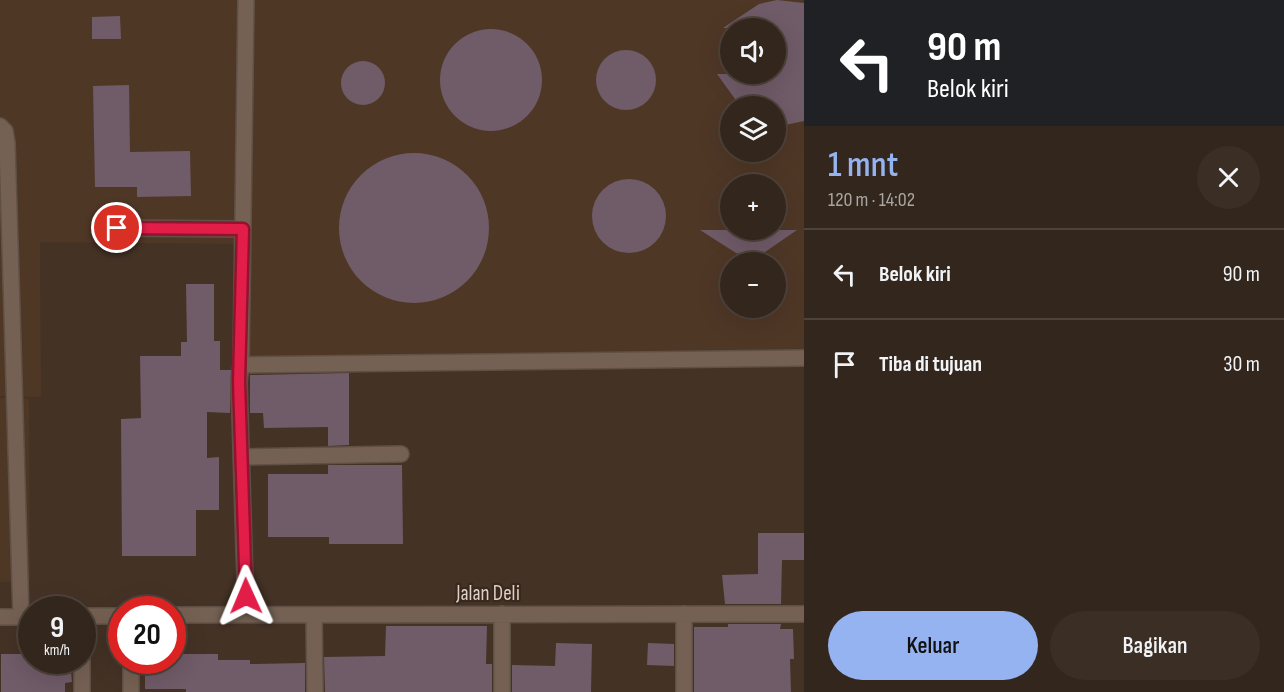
<!DOCTYPE html>
<html lang="id">
<head>
<meta charset="utf-8">
<style>
	body { margin:0; font-family:"Sofia Sans Condensed",sans-serif; background:#3b2e25; color:#f1f3f6; height:100vh; display:flex; flex-direction:column; font-size:22px; white-space:nowrap }
	* { box-sizing:border-box; margin:0 }
	p { font-size:20px; color:#a9a5a3 }
	.icon { flex:none; width:33px; height:33px; fill:none; stroke:currentColor; stroke-width:2; stroke-linecap:round; stroke-linejoin:round }
	.map { position:relative; flex:1; overflow:hidden }
	.panel { display:flex; flex-direction:column; background:#33261c; width:480px }
	.panel>* { flex:none }
	.banner { background:#202124; color:#fff; overflow:hidden }
	.controls { position:absolute; left:720px; top:18px; display:grid; gap:12px }
	.controls a { display:grid; place-items:center; width:66px; height:66px; border-radius:50%; background:#33261c; box-shadow:0 6px 24px #0002,0 0 0 2px #4e433b; font-size:30px }
	.speed { position:absolute; left:18px; top:596px; display:flex; gap:12px; font-size:30px; font-weight:700; text-align:center }
	.speed>* { display:grid; place-content:center; width:78px; height:78px; border-radius:50%; background:#33261c; box-shadow:0 6px 24px #0002,0 0 0 2px #4e433b; line-height:1 }
	.speed small { font-size:15px; font-weight:400 }
	.speed .limit { border:9px solid #d22; background:#fff; color:#111 }
	.pin { position:absolute; display:grid; place-items:center; width:51px; height:51px; color:#fff; margin:-26px; border:3px solid #fff; border-radius:50%; box-shadow:0 2px 6px #0007 }
	.me { position:absolute; width:66px; margin:-33px; rotate:359deg; stroke-linejoin:round; filter:drop-shadow(0 0 4px #0008) }
	.turn { display:flex; align-items:center; gap:21px; height:126px; padding:0 24px; font-size:27px }
	.turn .icon { width:78px; height:78px; stroke-width:2.5 }
	.turn b { display:block; font-size:42px; line-height:51px }
	.round { display:grid; place-items:center; flex:none; width:63px; height:63px; border-radius:32px; background:#3b2e25 }
	.overview { display:flex; align-items:center; justify-content:space-between; height:102px; padding:0 24px }
	h1 { font-size:36px; font-weight:600; line-height:45px; color:#95b2f1 }
	.primary-button { display:flex; gap:12px; margin-top:auto; padding:12px 24px }
	.primary-button a { flex:1; height:69px; border-radius:36px; background:#95b2f1; color:#111; font-size:24px; font-weight:600; line-height:69px; text-align:center }
	.primary-button a+a { background:#3b2e25; color:#f1f3f6 }
	ul { padding:0; list-style:none }
	li { display:flex; align-items:center; gap:18px; height:90px; padding:0 24px; border-top:2px solid #4e433b }
	li div { flex:1 }
	li b { display:block; font-size:22px }
	li em { font-style:normal }
	main { display:flex; flex:1; min-height:0 }
	.map>svg:first-child { display:block }
	.built { fill:#4f3726; fill-rule:evenodd }
	.building { fill:#705b68 }
	.lines { fill:none; stroke-linecap:round; stroke-linejoin:round }
	.minor-casing { stroke:#5f5045; stroke-width:18 }
	.minor { stroke:#756153; stroke-width:15 }
	.route-casing { stroke:#92132f; stroke-width:15 }
	.route { stroke:#e11d48; stroke-width:10 }
	.labels { text-anchor:middle; stroke-width:4.5; stroke-linejoin:round; paint-order:stroke }
	.street-label { font-size:21px; fill:#dcd1c9; stroke:#39281b }
</style>
</head>
<body>
<main>
<div class="map">
<svg width="804" height="692" viewBox="0 0 804 692">
	<rect width="100%" height="100%" fill="#443225"/>
	<!-- built -->
	<path class="built" d="M0 0H804V366L245 370 240 244 40 242 41 397 0 396ZM730 28H776V74H730ZM730 106H776V152H730ZM730 184H776V230H730ZM730 262H776V308H730Z
		M0 398 29 399 30 580 0 582Z"/>
	<!-- building -->
	<path class="building" d="M777 0 804 3V121L776 127V106H740L717 74H776V28H723L759 4Z
		M120 16 121 39H92V17Z
		M440 80a51 51 0 1 1 102 0a51 51 0 1 1-102 0Z
		M596 80a30 30 0 1 1 60 0a30 30 0 1 1-60 0Z
		M341 83a22 22 0 1 1 44 0a22 22 0 1 1-44 0Z
		M129 85 130 152 190 151 191 196 137 197V187H95L93 86Z
		M339 228a75 75 0 1 1 150 0a75 75 0 1 1-150 0Z
		M592 216a37 37 0 1 1 74 0a37 37 0 1 1-74 0Z
		M700 230H797L765 252 750 256 736 253Z
		M186 284H214V341H220V370H231L230 413 207 412V458L219 457V510H196V556H122L121 419 141 418 140 356H181V342H187Z
		M349 373V445L328 446V427L264 428 263 413H250V375Z
		M328 465H402L403 544H329V537H268V474H328Z
		M758 533H804V560H782L781 604H725L722 575 758 574Z
		M728 624H781L780 629H793L794 659H790L791 692H694V627H728Z
		M386 626H487L486 664H492V692H325L324 657 385 656Z
		M556 643 592 644 591 692H512V665L555 666Z
		M648 643 674 644V666L647 665Z
		M1 654H32V660H70L72 682 65 683V692H1Z
		M172 654H218V660H250V664L305 663V692H186V689H145V660H172Z"/>
	<g class="lines">
		<!-- minor casing -->
		<g class="minor-casing">
			<path id="minor" d="M246 0 241 365 804 358
				M0 126 5 131 7 143 21 617
				M117 228 243 229
				M241 365 239 382 246 615
				M242 457 401 454
				M172 615 804 614
				M314 615 315 692
				M82 616H122
				M0 617H32
				M82 660V692
				M131 660V692
				M502 692V614
				M684 692V614"/>
		</g>
		<!-- minor -->
		<use href="#minor" class="minor"/>
	</g>
	<g class="lines">
		<!-- route casing -->
		<g class="route-casing">
			<path id="route" d="M117 228 243 229 239 382 246 596"/>
		</g>
		<!-- route -->
		<use href="#route" class="route"/>
	</g>
	<g class="labels">
		<!-- street labels -->
		<g class="street-label">
			<text x="488" y="600">Jalan Deli</text>
		</g>
	</g>
</svg>
<div class="controls">
<a><svg class="icon" aria-label="sound" viewBox="0 0 24 24"><path d="M4 9h4l5-4v14l-5-4H4zM17 9q2 3 0 6"/></svg></a>
<a><svg class="icon" aria-label="layers" viewBox="0 0 24 24"><path d="M12 4l9 5-9 5-9-5zM3 14l9 5 9-5"/></svg></a>
<a>+</a>
<a>−</a>
</div>
<div class="speed"><div>9<small>km/h</small></div><div class="limit">20</div></div>
<div class="pin" style="left:117px;top:228px;background:#d93025"><svg class="icon" aria-label="arrive" viewBox="0 0 24 24"><path d="M6 21V4h12l-3 4 3 4H6"/></svg></div>
<svg class="me" style="left:246px;top:596px" viewBox="-20 -20 40 40"><path d="M0-17L14 15 0 8-14 15z" fill="#e11d48" stroke="#fff" stroke-width="4"/></svg>
</div>
<section class="panel">
<div class="banner">
<div class="turn"><svg class="icon" aria-label="left" viewBox="0 0 24 24"><path d="M17 20v-9H6M10 6l-5 5 5 5"/></svg><div><b>90 m</b>Belok kiri</div></div>
</div>
<div class="overview"><div><h1>1 mnt</h1><p>120 m · 14:02</p></div><a class="round"><svg class="icon" aria-label="close" viewBox="0 0 24 24"><path d="M6 6l12 12M18 6L6 18"/></svg></a></div>
<ul>
<li><svg class="icon" aria-label="left" viewBox="0 0 24 24"><path d="M17 20v-9H6M10 6l-5 5 5 5"/></svg><div><b>Belok kiri</b></div><em>90 m</em></li>
<li><svg class="icon" aria-label="arrive" viewBox="0 0 24 24"><path d="M6 21V4h12l-3 4 3 4H6"/></svg><div><b>Tiba di tujuan</b></div><em>30 m</em></li>
</ul>
<div class="primary-button"><a>Keluar</a><a>Bagikan</a></div>
</section>
</main>
</body>
</html>
